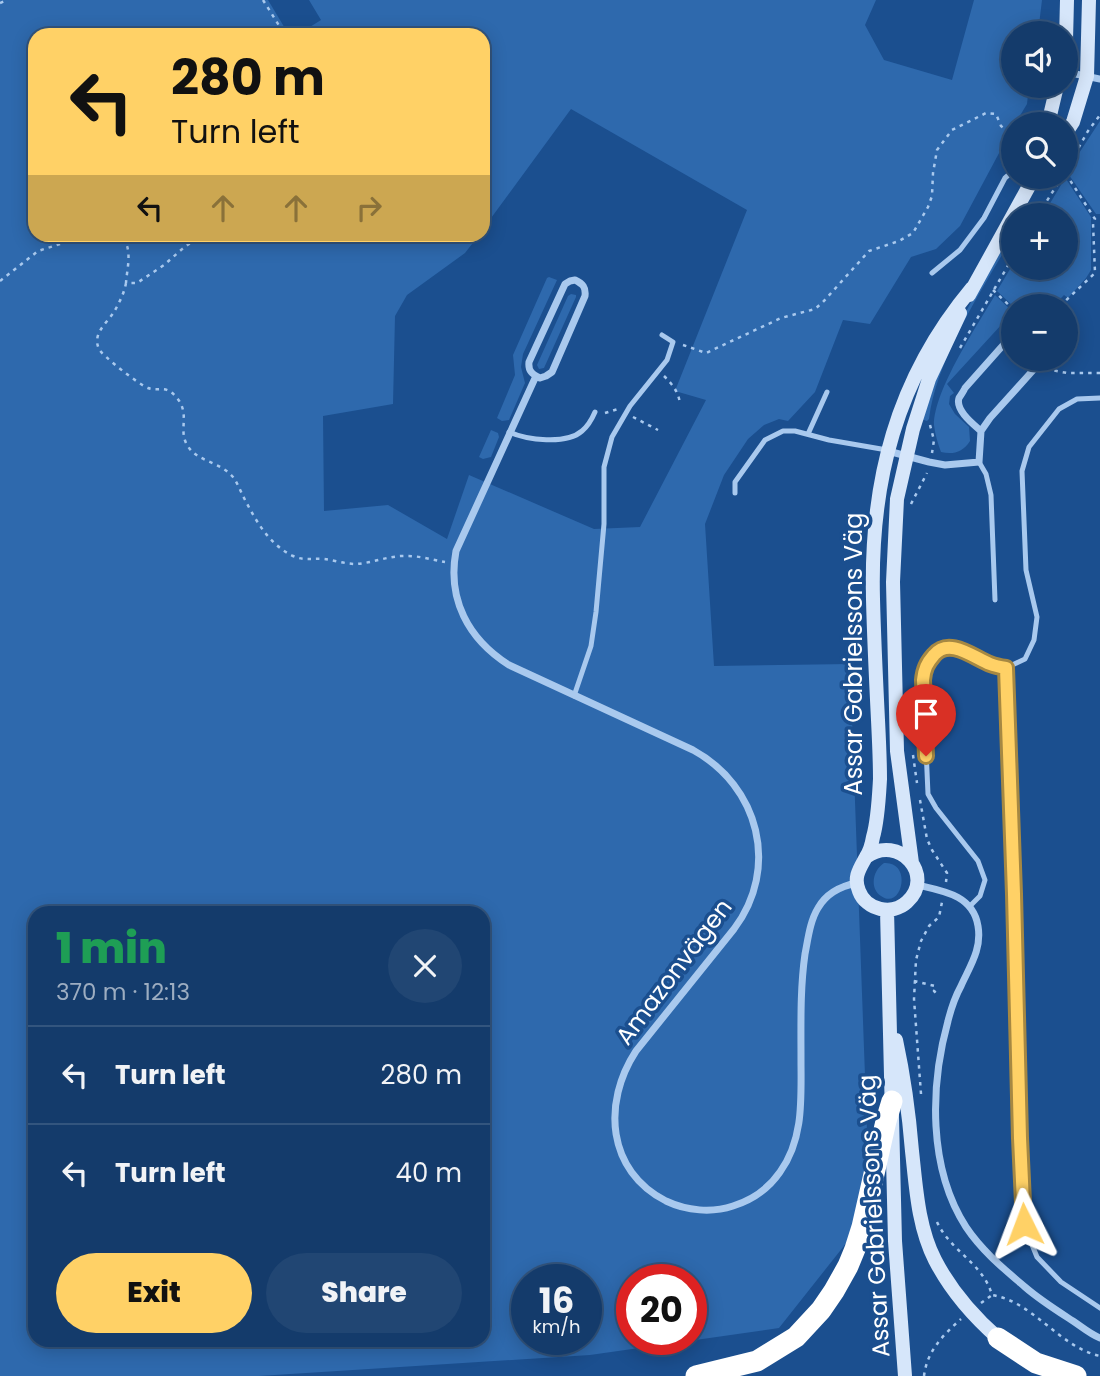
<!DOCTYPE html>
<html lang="en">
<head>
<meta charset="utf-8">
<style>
	body { margin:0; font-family:Poppins,sans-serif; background:#214673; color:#f1f3f6; height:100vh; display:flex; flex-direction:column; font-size:26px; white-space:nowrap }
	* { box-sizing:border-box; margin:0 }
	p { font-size:23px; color:#9dadc1 }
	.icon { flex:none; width:38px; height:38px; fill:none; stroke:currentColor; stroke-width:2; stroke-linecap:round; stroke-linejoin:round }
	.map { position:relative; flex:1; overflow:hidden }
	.side { position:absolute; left:28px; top:906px; width:462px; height:441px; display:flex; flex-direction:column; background:#143b6b; border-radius:21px; box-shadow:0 4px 18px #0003,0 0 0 2px #33557e }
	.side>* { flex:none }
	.top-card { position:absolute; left:28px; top:28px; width:462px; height:214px; border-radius:21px; box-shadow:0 4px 18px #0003,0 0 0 2px #33557e; background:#ffd166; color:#111; overflow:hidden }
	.fabs { position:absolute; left:1001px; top:21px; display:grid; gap:14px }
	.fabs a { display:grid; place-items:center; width:77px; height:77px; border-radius:50%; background:#143b6b; box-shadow:0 4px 18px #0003,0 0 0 2px #33557e; font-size:35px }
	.speed { position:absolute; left:511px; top:1264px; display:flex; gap:14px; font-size:35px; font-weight:700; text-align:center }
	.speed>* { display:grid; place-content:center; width:91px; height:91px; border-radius:50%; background:#143b6b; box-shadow:0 4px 18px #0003,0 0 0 2px #33557e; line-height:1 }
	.speed small { font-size:18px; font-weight:400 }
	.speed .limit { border:10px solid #d22; background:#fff; color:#111 }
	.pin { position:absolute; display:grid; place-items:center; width:60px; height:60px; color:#fff; margin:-72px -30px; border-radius:50% 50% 50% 0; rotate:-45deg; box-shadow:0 0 7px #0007 }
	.pin .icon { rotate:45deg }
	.me { position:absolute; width:77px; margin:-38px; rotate:357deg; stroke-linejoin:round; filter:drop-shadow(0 0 5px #0008) }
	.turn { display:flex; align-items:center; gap:24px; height:147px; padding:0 28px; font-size:32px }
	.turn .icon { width:91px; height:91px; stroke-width:2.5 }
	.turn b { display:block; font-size:49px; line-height:60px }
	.lanes { display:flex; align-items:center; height:66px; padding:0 28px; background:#0003; justify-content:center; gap:35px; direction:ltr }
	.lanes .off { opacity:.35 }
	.round { display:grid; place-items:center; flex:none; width:74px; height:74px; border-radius:37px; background:#214673 }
	.headline { display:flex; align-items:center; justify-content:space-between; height:119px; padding:0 28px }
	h1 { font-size:42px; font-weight:800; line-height:52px; color:#1e9e55 }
	.action { display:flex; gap:14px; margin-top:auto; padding:14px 28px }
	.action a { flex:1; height:80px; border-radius:42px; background:#ffd166; color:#111; font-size:28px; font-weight:800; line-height:80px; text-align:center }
	.action a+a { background:#214673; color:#f1f3f6 }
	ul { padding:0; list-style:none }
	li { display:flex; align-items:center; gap:21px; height:98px; padding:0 28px; border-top:2px solid #33557e }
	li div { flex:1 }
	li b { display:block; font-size:26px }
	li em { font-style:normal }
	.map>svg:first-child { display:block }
	.green { fill:#2e69ad; fill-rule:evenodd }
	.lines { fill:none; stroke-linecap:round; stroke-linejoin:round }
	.path { stroke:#a9c9ee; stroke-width:2.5; stroke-dasharray:3.5 5; stroke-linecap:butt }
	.lane { stroke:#a9c9ee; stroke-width:5 }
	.street { stroke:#a9c9ee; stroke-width:7 }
	.secondary { stroke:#d6e6fa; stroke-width:14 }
	.highway { stroke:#fff; stroke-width:21 }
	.route-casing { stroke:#a68842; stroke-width:18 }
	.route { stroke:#ffd166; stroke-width:12 }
	.labels { text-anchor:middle; stroke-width:7; stroke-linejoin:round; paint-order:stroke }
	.street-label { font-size:24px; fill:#fff; stroke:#1b4f8f }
</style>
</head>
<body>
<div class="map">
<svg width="1100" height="1376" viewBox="0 0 1100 1376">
	<rect width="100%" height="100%" fill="#1b4f8f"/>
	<!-- green -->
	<path class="green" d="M0 0H268L289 35H35V234L479 235 465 253 407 295 395 316 393 404 323 416 324 511 388 505 447 539 469 475 594 529 640 527 706 400 675 391 747 210 571 109 483 229V35H297L321 20 309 0H876L865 25 884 60 952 80 974 0H1042L1038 33H1013V86H1029L1027 104 1015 124H1013V127L960 226 936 249 911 257 870 324 843 320 815 392 788 421 779 419 764 425 748 439 724 475 705 524 714 666 850 664 870 1213 779 1328 590 1355 259 1376H0ZM35 914H483V1340H35ZM527 1279H586V1339H527ZM632 1279H691V1339H632Z
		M1100 121V214H1096L1069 175 1068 170Z
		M1066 179 1091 217V270L1086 278 1068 298 1064 295 1053 306H1013L997 291 1013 264V268H1066V215H1043L1064 180Z
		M1013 230V236C982 290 937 357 929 419L927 421 921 419C942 352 976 289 1013 230Z
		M549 277 557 280 523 354 521 367 525 383 509 420 502 421 497 418 515 375 513 355 547 278Z
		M571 294 576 295V297L544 368 539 369 537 365 568 296Z
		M995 295 1013 312 947 384 954 393 950 396 949 404 955 414 969 427 970 441C963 452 953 455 941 452 938 444 935 434 934 425 934 390 977 326 995 295Z
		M491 430 498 433 499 437 491 457 483 459 479 457Z
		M884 863C913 861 902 911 881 896 869 888 873 870 884 863Z"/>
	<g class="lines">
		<!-- path -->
		<path class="path" d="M263 0 285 35
			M0 3 7 0
			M1032 124 1035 111 1038 110
			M1066 170 1088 131 1100 115
			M1038 215 1062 177
			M116 234C135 242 127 267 126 283H137L164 265 181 250 202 234
			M0 281 38 251 76 239 97 234
			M126 283C124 294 119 303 114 312 106 324 92 334 99 349 101 355 141 386 148 388 160 392 166 384 177 398 190 414 179 428 186 443 195 462 220 461 233 477 237 482 240 490 243 496 255 519 268 544 293 556 304 561 313 558 324 559 334 560 345 564 356 564 373 563 390 555 408 556 420 556 433 560 445 562
			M993 290 1013 309
			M1060 306 1095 273 1093 223 1095 219 1066 174
			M683 345 706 353 781 318 815 309 823 302 869 251 899 241 913 233 928 207 932 196 933 173 937 150 952 130 986 113 996 114 1001 126 1013 135
			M960 348 1013 257
			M1046 369 1067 373H1100
			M664 376C672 384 678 391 680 403
			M605 413 618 409
			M633 417 658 430
			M930 425 934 440 932 453
			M911 504 927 473
			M913 755 917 783
			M920 800 927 839 932 850 947 873 946 882
			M914 981 935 986 934 991 936 993
			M921 1094 914 999 916 960 921 941 929 926 939 917 942 902
			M937 1222C951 1252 983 1263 992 1295 1034 1302 1059 1347 1100 1356
			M981 1303 992 1295
			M924 1376C927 1351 943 1335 961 1319"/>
		<!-- lane -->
		<path class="lane" d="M932 273 960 250 984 218 1005 178 1013 171
			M509 432C527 440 566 445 582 431 588 426 592 419 595 412
			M808 434 827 392
			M979 462 986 474 991 495 995 600
			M735 493V482L765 440 783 431H795L829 440 887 450
			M1006 668 1014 894 1020 1138 1024 1225 1037 1257 1061 1282 1100 1308
			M1006 668 1025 659 1034 640 1037 617 1026 570 1022 471 1029 447 1059 409 1077 399 1100 398
			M574 696 591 646 596 612 604 524V467L612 437 630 406 667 360 673 342 662 335
			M969 907 980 896 985 880 978 861 936 808 928 794 923 680C924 669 927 663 934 655 949 637 973 657 990 664 995 666 1000 667 1006 668"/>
		<!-- street -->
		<path class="street" d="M1066 72 1100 79
			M575 280C583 284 586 287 585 296L552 372 546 376 540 378C532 374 528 371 529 362L565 284 570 281Z
			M1013 334 965 388C965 389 959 398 959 398 955 410 973 424 981 431L990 418 1036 367 1037 362 1035 359
			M536 376 456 551C447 599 468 639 509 665L693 750C759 786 780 868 734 929L636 1051C602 1103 607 1171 666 1201 687 1211 712 1213 733 1206 752 1200 769 1188 780 1172 804 1139 801 1098 801 1060 801 1024 800 989 805 954 808 939 810 921 818 908 826 894 841 886 857 883
			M888 451 929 462 945 465 979 462 981 431
			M917 885C943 891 973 895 978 926 982 949 970 966 961 986 955 997 951 1009 948 1021 930 1086 928 1168 966 1227 982 1251 1004 1269 1025 1287 1040 1300 1056 1310 1073 1321 1082 1327 1090 1334 1100 1338"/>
		<!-- secondary -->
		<path class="secondary" d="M1066 40 1067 0
			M1048 124 1057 86
			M1066 133 1073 122 1087 76 1089 0
			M969 295 1034 177
			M866 857C899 833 936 876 907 902 892 916 866 910 859 891 853 877 860 868 866 857 870 851 872 843 873 837 878 820 879 796 880 779 880 759 879 740 878 720 876 680 874 639 873 599 870 482 896 379 972 288
			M912 863 897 751 893 582 897 499 913 429 929 379 960 313
			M887 910 895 1241 905 1376
			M896 1040C904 1077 909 1114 912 1151 916 1187 918 1227 935 1260 951 1291 973 1316 998 1338"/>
		<!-- highway -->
		<path class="highway" d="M998 1338 1036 1363 1076 1376
			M696 1376 757 1361 796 1337 821 1310 834 1291 848 1266 855 1249 862 1227 886 1121 892 1101"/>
	</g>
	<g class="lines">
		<!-- route casing -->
		<g class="route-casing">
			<path id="route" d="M926 756 923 680C924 669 927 663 934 655 949 637 973 657 990 664 995 666 1000 667 1006 668L1014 894 1020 1138 1024 1224"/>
		</g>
		<!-- route -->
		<use href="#route" class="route"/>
	</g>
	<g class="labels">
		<!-- street labels -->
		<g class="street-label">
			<text transform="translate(854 654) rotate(-90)" y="8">Assar Gabrielssons Väg</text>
			<text transform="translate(674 972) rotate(-53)" y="8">Amazonvägen</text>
			<text transform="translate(874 1216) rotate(-93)" y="8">Assar Gabrielssons Väg</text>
		</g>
	</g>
</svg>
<div class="fabs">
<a><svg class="icon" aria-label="sound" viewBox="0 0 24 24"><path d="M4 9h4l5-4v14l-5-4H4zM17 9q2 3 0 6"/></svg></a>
<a><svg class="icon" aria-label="search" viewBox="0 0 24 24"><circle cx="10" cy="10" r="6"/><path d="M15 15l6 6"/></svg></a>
<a>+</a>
<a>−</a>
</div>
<div class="speed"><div>16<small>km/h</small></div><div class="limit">20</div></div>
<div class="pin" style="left:926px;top:756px;background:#d93025"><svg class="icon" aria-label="arrive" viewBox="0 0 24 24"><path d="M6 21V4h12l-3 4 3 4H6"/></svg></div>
<svg class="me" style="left:1024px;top:1224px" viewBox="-20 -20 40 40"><path d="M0-17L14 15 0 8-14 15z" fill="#ffd166" stroke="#fff" stroke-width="4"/></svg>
<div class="top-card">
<div class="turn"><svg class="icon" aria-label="left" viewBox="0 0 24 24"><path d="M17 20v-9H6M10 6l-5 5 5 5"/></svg><div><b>280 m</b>Turn left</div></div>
<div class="lanes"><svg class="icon" aria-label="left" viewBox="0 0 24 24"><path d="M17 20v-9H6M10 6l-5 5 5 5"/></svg><svg class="icon off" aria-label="ahead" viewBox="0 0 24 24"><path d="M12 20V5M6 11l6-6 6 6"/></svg><svg class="icon off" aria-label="ahead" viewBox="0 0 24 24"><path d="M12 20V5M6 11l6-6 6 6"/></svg><svg class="icon off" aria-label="right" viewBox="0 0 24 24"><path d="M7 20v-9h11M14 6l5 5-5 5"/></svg></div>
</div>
<section class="side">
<div class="headline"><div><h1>1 min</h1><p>370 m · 12:13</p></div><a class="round"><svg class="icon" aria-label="close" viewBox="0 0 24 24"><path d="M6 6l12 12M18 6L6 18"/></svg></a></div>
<ul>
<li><svg class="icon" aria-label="left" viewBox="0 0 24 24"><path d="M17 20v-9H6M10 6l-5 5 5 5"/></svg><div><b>Turn left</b></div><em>280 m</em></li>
<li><svg class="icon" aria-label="left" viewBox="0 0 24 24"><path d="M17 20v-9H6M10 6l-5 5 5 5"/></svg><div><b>Turn left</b></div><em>40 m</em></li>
</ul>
<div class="action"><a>Exit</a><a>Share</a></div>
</section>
</div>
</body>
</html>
